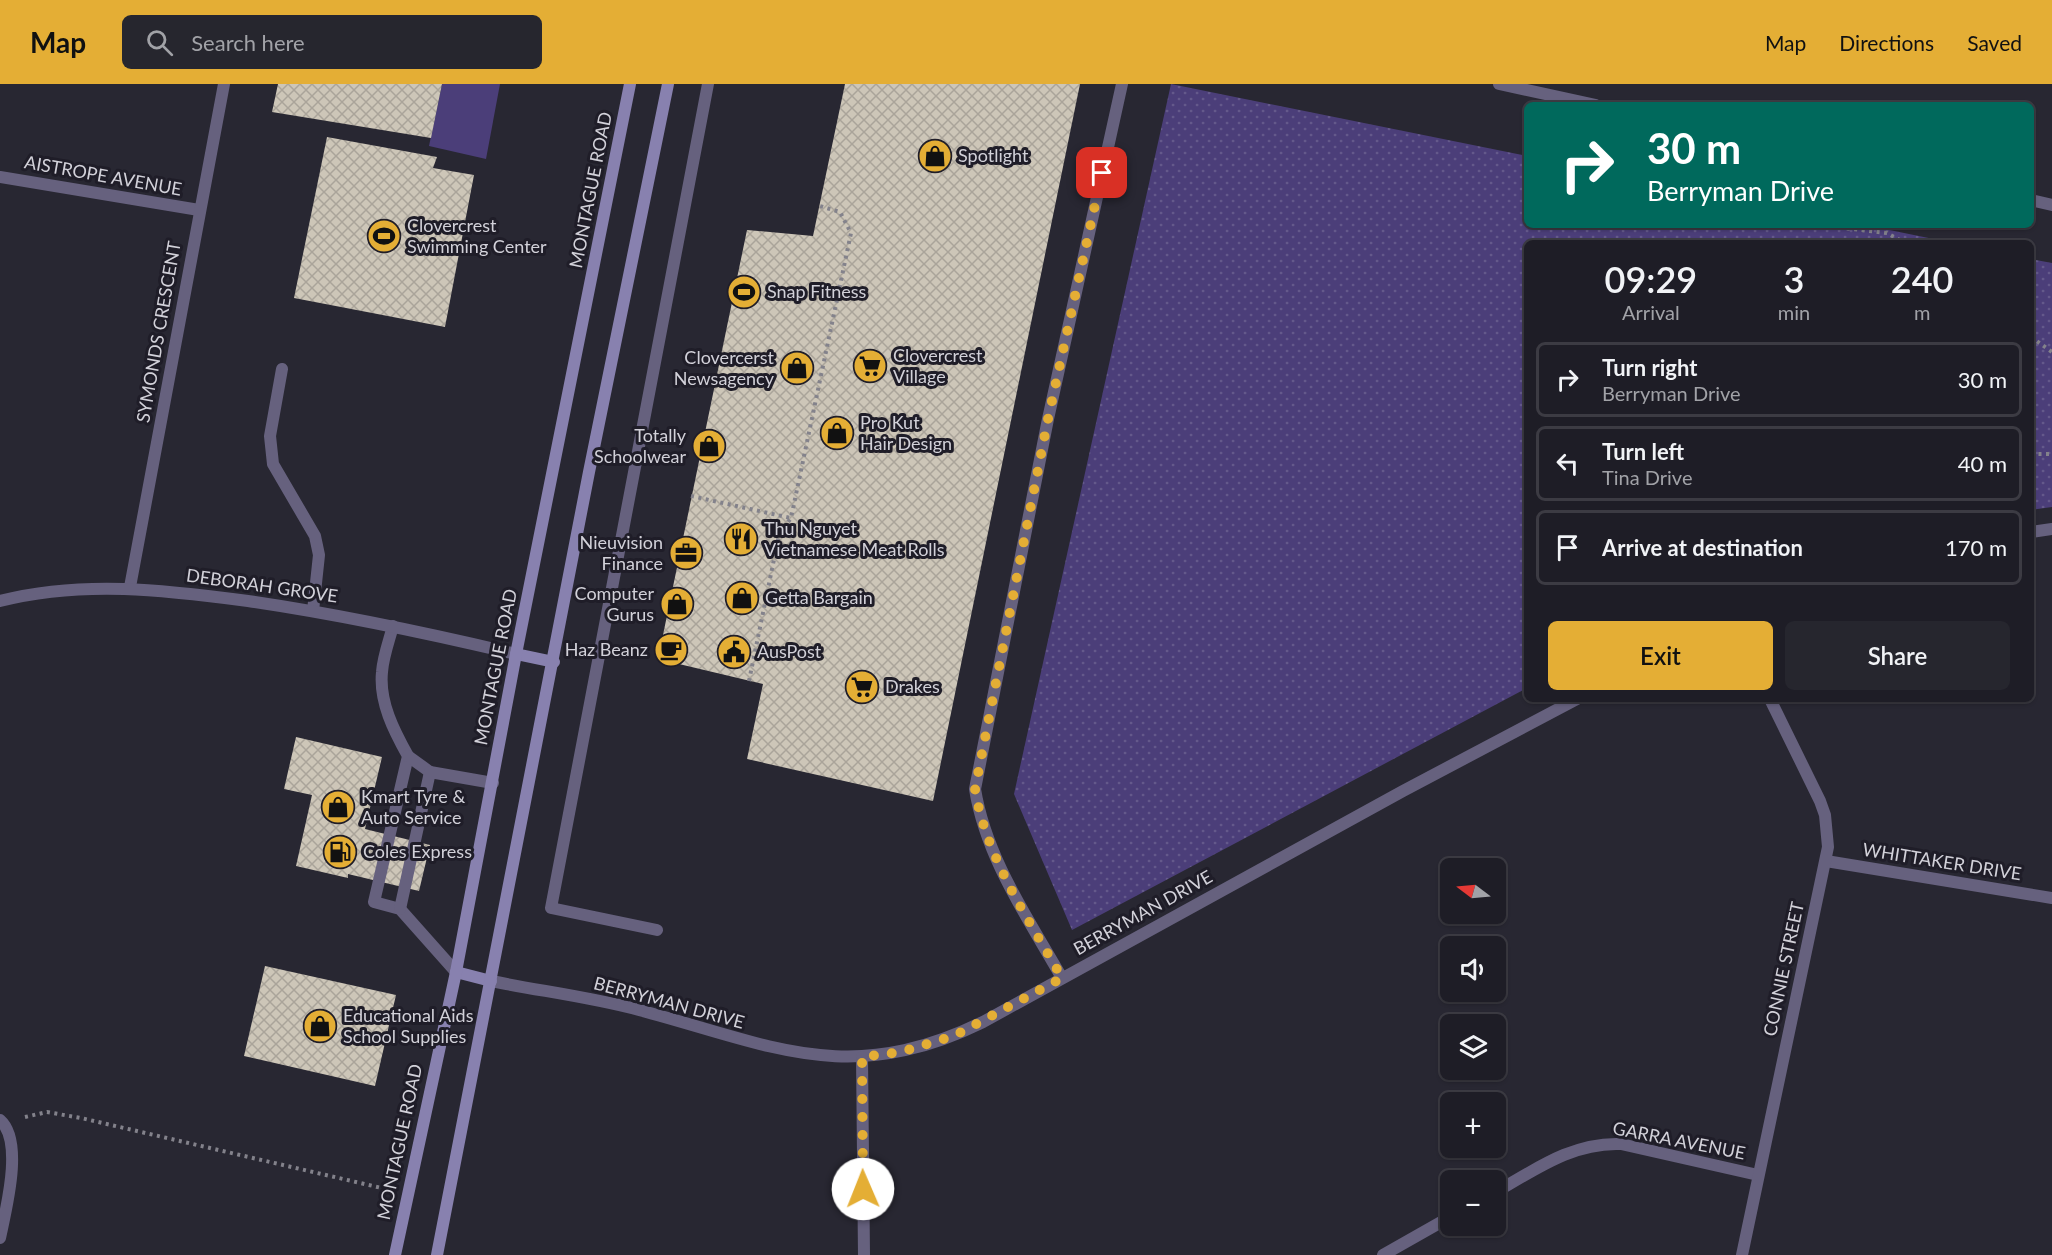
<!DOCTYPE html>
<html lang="en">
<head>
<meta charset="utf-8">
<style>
	body { margin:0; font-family:Lato,sans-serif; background:#26262e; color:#f1f3f6; height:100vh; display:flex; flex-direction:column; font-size:22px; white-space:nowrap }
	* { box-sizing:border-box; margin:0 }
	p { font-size:20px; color:#a1a2a7 }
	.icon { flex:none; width:33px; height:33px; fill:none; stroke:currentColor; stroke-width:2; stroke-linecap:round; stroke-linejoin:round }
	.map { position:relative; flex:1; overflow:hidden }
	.sheet { position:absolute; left:1524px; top:156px; width:510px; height:462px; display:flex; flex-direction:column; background:#1e1d26; border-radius:9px; box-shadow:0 2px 4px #0004,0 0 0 2px #3c3b43 }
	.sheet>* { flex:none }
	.guide { position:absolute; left:1524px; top:18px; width:510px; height:126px; border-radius:9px; box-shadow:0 2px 4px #0004,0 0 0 2px #3c3b43; background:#00695c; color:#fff; overflow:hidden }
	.needle { width:39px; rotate:286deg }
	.tools { position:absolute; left:1440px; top:774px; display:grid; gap:12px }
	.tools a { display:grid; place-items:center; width:66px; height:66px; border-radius:9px; background:#1e1d26; box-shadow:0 2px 4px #0004,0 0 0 2px #3c3b43; font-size:30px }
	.pin { position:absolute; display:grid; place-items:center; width:51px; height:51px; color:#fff; margin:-26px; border-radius:12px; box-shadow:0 3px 9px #0006 }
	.me { position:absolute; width:66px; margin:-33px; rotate:359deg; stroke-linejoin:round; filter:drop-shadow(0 0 4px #0008) }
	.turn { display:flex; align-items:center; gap:21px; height:126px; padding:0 24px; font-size:27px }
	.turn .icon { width:78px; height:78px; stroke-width:2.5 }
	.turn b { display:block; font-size:42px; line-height:51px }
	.eta { display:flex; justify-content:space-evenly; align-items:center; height:102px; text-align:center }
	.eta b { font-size:36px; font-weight:600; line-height:42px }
	.primary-button { display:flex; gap:12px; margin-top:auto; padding:12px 24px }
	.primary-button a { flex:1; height:69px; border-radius:9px; background:#e4ae35; color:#111; font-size:24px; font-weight:600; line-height:69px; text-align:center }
	.primary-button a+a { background:#26262e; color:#f1f3f6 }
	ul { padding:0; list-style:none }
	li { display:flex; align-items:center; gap:18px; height:75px; margin:0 12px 9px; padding:0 12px; border:3px solid #3c3b43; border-radius:9px }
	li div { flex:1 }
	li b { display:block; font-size:22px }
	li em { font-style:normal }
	header { display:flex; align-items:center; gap:36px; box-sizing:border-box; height:84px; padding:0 30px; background:#e4ae35; color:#111 }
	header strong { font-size:28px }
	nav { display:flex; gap:33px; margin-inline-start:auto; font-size:21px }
	.search { width:420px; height:54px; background:#26262e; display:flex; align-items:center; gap:15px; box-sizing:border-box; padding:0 21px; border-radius:9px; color:#a1a2a7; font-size:22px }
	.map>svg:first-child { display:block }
</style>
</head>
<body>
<header>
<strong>Map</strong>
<div class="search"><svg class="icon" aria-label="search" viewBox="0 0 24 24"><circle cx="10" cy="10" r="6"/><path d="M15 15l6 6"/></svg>Search here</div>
<nav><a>Map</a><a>Directions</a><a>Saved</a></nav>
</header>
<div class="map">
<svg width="2052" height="1171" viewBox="0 0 2052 1171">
	<defs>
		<pattern id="park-dots" width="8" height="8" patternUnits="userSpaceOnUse" patternTransform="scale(1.5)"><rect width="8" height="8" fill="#4b3e79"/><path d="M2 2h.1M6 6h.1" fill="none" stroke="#64598b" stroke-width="1.8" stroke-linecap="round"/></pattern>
		<pattern id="building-cross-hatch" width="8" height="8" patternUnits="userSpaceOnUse" patternTransform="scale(1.5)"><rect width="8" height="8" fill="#cdc6b8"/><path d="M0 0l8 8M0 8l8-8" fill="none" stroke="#aaa49a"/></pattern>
	</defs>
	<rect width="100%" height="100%" fill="#282732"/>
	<polygon fill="#4b3e79" points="442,0 500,0 486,75 429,62"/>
	<g fill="url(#park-dots)">
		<polygon points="1171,0 1527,72 1527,141 1865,141 1953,159 1527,159 1527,604 1072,846 1014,710"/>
		<polygon points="2031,175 2052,179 2052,423 2031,426"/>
	</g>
	<g fill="url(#building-cross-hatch)">
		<polygon points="278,0 442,0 431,54 272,28"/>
		<polygon points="845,0 1080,0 933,717 747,675 763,600 658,575 747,146 813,152"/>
		<polygon points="327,53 437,73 433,84 474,91 445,243 294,214"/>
		<polygon points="296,653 382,673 365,745 430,761 419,807 348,790 348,794 296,782 312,711 284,705"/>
		<polygon points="265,882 396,911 375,1002 244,972"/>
	</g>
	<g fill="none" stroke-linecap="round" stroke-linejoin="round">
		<g stroke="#83828b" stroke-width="4" stroke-dasharray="3 4.5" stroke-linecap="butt">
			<polyline points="1817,141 1887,149 1905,159"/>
			<polyline points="2031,253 2052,268"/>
			<polyline points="2031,370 2052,370"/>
			<polyline points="691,412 791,434"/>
			<polyline points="749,597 779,451 791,434 851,149 840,128 820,122"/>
			<polyline points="25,1033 47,1028 81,1034 386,1105"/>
		</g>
		<g stroke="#66617e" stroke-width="12">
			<polyline points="282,285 270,352 273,380 315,452 319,471 313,527"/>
			<path d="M 393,542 C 389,557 383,573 382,588 C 379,618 394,647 408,672 L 374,818 L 400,825 L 456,888"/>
			<polyline points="408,672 430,688"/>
			<polyline points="400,825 430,688 493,699"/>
			<polyline points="657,846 551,824 708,0"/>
		</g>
		<g stroke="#66617e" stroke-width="12">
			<polyline points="1499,0 1596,21"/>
			<polyline points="0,93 199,126"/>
			<polyline points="2031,116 2052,121"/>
			<polyline points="2031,448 2052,445"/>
			<polyline points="130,503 224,0"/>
			<path d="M 0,517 C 83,496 165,506 248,517 C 338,530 427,549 516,570"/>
			<polyline points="1826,777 2052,814"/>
			<path d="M 1062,894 C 1028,834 986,774 975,705 L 1048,335 L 1122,0"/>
			<path d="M 491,897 C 540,907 591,913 639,926 C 771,961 848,1004 983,938 L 1403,707 L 1577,615"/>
			<polyline points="862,973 864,1171"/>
			<path d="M 0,1036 C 24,1057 6,1125 0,1154"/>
			<path d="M 1496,1108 C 1536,1085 1573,1058 1621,1060 L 1758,1091"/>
			<polyline points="1383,1171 1450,1133"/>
			<polyline points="1742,1171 1828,763 1825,731 1820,717 1770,615"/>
		</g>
		<g stroke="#8881af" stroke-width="12">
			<polyline points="516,570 554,578"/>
			<polyline points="456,888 491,897"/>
			<polyline points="395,1171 456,888 516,570 630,0"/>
			<polyline points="437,1171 589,388 668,0"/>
		</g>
	</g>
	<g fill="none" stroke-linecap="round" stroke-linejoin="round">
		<path stroke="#e4ae35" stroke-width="10" stroke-dasharray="0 18" d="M 863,1105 L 862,973 L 901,968 L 954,952 L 1062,894 C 1028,834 986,774 975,705 L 1048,335 L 1102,89"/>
	</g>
	<defs>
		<g id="shop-disc" transform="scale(1.725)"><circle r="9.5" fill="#e4ae35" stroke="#1f1d28"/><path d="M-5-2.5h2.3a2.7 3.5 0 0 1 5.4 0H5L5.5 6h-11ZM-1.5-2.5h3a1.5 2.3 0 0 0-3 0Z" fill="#111"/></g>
		<g id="stadium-disc" transform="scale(1.725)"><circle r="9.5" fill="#e4ae35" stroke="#1f1d28"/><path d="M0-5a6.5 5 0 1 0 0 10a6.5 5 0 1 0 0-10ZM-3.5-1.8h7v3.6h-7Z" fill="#111"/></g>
		<g id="supermarket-disc" transform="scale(1.725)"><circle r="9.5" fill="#e4ae35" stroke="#1f1d28"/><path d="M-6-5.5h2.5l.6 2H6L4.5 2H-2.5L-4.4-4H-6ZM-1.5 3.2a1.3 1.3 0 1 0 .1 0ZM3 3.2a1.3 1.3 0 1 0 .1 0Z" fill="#111"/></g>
		<g id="restaurant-disc" transform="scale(1.725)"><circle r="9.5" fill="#e4ae35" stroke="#1f1d28"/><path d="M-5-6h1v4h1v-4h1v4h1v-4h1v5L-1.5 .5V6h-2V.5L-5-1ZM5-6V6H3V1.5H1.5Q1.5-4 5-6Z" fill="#111"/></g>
		<g id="office-disc" transform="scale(1.725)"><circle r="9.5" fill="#e4ae35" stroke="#1f1d28"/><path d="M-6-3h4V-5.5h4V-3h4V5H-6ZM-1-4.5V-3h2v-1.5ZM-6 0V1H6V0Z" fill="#111"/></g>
		<g id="cafe-disc" transform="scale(1.725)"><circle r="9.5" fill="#e4ae35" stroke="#1f1d28"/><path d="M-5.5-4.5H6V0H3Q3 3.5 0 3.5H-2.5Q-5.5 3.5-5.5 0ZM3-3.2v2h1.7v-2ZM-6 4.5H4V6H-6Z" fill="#111"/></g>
		<g id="civic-disc" transform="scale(1.725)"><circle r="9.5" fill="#e4ae35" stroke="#1f1d28"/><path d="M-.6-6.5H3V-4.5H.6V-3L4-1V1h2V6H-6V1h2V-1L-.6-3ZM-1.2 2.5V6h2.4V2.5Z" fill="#111"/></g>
		<g id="fuel-disc" transform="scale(1.725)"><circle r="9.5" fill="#e4ae35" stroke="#1f1d28"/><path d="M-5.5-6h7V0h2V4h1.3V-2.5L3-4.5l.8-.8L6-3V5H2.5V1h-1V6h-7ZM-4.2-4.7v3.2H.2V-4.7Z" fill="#111"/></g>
	</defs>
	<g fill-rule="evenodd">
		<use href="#shop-disc" x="935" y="72"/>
		<use href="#stadium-disc" x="384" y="152"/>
		<use href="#stadium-disc" x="744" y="208"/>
		<use href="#supermarket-disc" x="870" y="282"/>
		<use href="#shop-disc" x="797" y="284"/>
		<use href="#shop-disc" x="837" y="349"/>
		<use href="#shop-disc" x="709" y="362"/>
		<use href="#restaurant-disc" x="741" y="455"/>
		<use href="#office-disc" x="686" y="469"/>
		<use href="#shop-disc" x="742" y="514"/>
		<use href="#shop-disc" x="677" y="520"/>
		<use href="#cafe-disc" x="671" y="566"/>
		<use href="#civic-disc" x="734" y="568"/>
		<use href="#supermarket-disc" x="862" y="603"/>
		<use href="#shop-disc" x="338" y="723"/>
		<use href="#fuel-disc" x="340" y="768"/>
		<use href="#shop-disc" x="320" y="942"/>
	</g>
	<g text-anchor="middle" stroke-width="6" stroke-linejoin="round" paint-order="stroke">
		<g font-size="18" fill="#d2d1d9" stroke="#1f1d28" text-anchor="start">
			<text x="958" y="78">Spotlight</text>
			<text x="407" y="148">Clovercrest<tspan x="407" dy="21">Swimming Center</tspan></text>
			<text x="767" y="214">Snap Fitness</text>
			<text x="893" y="278">Clovercrest<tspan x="893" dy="21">Village</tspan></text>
			<text x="774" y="280" text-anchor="end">Clovercerst<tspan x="774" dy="21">Newsagency</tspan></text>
			<text x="860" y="345">Pro Kut<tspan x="860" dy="21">Hair Design</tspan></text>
			<text x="686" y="358" text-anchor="end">Totally<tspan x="686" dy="21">Schoolwear</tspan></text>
			<text x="764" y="451">Thu Nguyet<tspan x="764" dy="21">Vietnamese Meat Rolls</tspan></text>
			<text x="663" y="465" text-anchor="end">Nieuvision<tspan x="663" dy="21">Finance</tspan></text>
			<text x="654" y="516" text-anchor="end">Computer<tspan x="654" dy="21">Gurus</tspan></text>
			<text x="765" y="520">Getta Bargain</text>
			<text x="648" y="572" text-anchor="end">Haz Beanz</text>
			<text x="757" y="574">AusPost</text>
			<text x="885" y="609">Drakes</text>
			<text x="361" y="719">Kmart Tyre &amp;<tspan x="361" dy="21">Auto Service</tspan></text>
			<text x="363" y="774">Coles Express</text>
			<text x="343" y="938">Educational Aids<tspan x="343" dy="21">School Supplies</tspan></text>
		</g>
		<g font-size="18" fill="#d2d1d9" stroke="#1f1d28">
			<text transform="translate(103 92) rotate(10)" y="6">AISTROPE AVENUE</text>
			<text transform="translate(591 106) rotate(-79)" y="6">MONTAGUE ROAD</text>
			<text transform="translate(159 248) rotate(-80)" y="6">SYMONDS CRESCENT</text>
			<text transform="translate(262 502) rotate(8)" y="6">DEBORAH GROVE</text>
			<text transform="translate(496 583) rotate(-79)" y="6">MONTAGUE ROAD</text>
			<text transform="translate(1942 778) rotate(9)" y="6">WHITTAKER DRIVE</text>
			<text transform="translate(1143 829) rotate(-29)" y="6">BERRYMAN DRIVE</text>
			<text transform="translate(1784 885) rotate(-78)" y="6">CONNIE STREET</text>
			<text transform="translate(669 919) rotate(15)" y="6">BERRYMAN DRIVE</text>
			<text transform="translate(1679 1057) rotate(11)" y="6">GARRA AVENUE</text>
			<text transform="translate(400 1058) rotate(-78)" y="6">MONTAGUE ROAD</text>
		</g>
	</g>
</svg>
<div class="tools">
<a><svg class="needle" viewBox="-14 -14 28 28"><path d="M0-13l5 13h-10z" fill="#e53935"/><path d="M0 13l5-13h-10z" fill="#a1a2a7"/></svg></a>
<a><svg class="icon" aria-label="sound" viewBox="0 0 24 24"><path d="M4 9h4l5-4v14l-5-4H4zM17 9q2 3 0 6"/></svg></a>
<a><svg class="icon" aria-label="layers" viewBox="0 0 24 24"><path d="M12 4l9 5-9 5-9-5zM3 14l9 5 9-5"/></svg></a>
<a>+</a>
<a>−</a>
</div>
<div class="pin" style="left:1102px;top:89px;background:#d93025"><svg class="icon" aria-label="arrive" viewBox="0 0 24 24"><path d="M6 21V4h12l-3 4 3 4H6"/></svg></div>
<svg class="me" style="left:863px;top:1105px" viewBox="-20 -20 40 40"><circle r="19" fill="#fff"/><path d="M0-13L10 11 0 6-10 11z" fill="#e4ae35"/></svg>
<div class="guide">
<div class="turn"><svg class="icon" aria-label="right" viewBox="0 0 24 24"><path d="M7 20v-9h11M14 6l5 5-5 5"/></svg><div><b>30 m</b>Berryman Drive</div></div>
</div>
<section class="sheet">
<div class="eta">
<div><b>09:29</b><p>Arrival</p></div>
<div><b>3</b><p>min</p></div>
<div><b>240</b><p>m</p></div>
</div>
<ul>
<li><svg class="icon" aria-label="right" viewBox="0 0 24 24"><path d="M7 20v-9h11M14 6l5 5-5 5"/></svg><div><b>Turn right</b><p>Berryman Drive</p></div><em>30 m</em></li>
<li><svg class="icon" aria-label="left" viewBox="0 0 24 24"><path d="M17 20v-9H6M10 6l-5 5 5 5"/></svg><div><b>Turn left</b><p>Tina Drive</p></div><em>40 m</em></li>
<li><svg class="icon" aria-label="arrive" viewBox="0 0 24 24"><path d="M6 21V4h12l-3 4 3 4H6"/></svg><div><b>Arrive at destination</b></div><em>170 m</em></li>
</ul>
<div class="primary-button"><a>Exit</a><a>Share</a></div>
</section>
</div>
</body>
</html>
